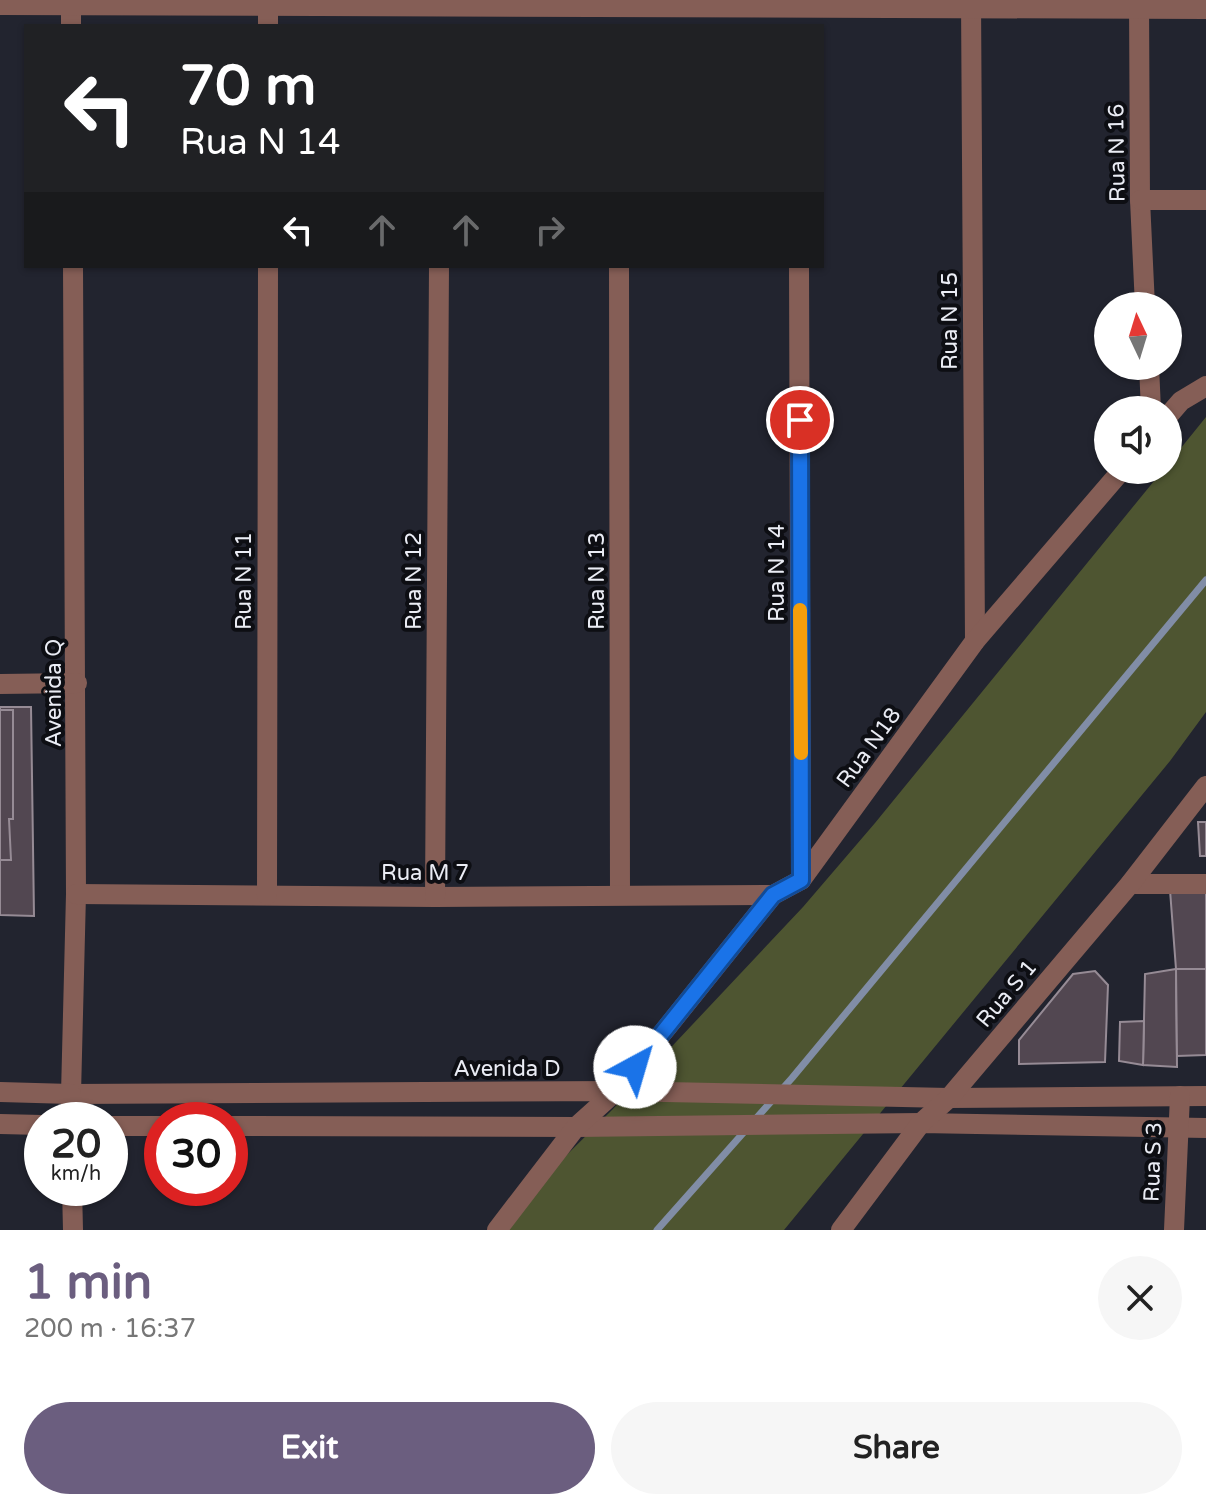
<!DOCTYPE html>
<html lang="en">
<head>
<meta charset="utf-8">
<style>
	body { margin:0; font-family:"Varela Round",sans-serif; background:#f6f6f6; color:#222; height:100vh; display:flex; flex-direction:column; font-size:30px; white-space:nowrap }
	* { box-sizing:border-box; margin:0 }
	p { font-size:26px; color:#767676 }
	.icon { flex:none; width:44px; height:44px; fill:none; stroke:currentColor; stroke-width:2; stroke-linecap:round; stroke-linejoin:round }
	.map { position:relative; height:1230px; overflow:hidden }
	.sheet { display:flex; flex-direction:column; background:#fff; flex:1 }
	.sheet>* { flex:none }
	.guide { position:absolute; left:24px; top:24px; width:800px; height:244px; border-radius:0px; box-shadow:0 2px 6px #0004; background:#202124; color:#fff; overflow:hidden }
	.needle { width:52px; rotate:356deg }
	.controls { position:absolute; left:1094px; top:292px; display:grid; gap:16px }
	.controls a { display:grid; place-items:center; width:88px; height:88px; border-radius:50%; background:#fff; box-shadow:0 2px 6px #0004; font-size:40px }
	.speed { position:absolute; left:24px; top:1102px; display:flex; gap:16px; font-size:40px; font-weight:700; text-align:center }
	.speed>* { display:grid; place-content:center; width:104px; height:104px; border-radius:50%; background:#fff; box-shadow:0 2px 6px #0004; line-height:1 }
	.speed small { font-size:20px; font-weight:400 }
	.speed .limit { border:12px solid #d22; background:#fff; color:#111 }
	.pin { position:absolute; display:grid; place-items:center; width:68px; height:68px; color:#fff; margin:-34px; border:4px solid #fff; border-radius:50%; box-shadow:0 2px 8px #0007 }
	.me { position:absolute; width:88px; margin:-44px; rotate:39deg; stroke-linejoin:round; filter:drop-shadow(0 0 6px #0008) }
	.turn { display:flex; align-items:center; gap:28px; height:168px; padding:0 24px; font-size:36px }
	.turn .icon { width:104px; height:104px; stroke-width:2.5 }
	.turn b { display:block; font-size:56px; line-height:68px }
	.lanes { display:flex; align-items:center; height:76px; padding:0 24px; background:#0003; justify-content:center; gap:40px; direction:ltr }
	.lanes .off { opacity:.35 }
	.round { display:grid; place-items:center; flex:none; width:84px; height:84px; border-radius:42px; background:#f6f6f6 }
	.summary { display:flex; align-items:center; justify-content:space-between; height:136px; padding:0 24px }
	h1 { font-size:48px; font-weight:800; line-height:60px; color:#6b5e7f }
	.primary-button { display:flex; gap:16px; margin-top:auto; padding:16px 24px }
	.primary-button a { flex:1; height:92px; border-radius:48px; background:#6b5e7f; color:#fff; font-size:32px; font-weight:800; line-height:92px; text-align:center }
	.primary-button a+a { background:#f6f6f6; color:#222 }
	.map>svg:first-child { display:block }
</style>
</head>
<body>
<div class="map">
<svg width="1206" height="1230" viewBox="0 0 1206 1230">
	<rect width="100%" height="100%" fill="#22242f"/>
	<polygon fill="#4e5531" points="1206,417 1206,712 1170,761 784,1230 491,1230 613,1109 803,907 875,823 1163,470 1168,470 1168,464"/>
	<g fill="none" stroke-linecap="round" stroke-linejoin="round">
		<polyline stroke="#818da6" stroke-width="7" points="657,1230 792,1078 1206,580"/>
	</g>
	<g fill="#524751" stroke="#968b95" stroke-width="2">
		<polygon points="0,707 31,707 34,916 0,915"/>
		<polygon points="0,710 13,710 13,819 9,819 11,860 0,860"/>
		<polygon points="1198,822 1206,822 1206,856 1200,856"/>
		<polygon points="1206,888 1206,969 1176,969 1170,890"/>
		<polygon points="1176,969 1177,1067 1143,1065 1145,974"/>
		<polygon points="1176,969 1206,969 1206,1055 1177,1056"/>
		<polygon points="1095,971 1108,985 1105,1062 1019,1064 1019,1040 1073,974"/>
		<polygon points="1144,1021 1143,1065 1119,1061 1120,1022"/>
	</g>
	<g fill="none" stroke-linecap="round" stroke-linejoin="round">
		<g stroke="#855e56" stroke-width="20">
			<polyline points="71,0 71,26"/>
			<polyline points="971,0 975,641"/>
			<polyline points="1139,0 1140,200 1145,306"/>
			<polyline points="0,5 1206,9"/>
			<polyline points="268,26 268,0"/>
			<polyline points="1140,200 1206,200"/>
			<polyline points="73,266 76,894 71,1094 616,1091 949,1098 1206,1096"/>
			<polyline points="619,266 620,895"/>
			<polyline points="799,266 801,880"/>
			<polyline points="1149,366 1151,410"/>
			<polyline points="1168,416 1181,401 1206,386"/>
			<polyline points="0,684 77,683"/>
			<polyline points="1130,884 1206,884"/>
			<polyline points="76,894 435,897 773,895"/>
			<polyline points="267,895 268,266"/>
			<polyline points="435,897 439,266"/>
			<polyline points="110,1126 162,1126"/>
			<polyline points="230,1126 576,1127 921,1123 1206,1128"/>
			<polyline points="497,1230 576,1127 616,1091 773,895 801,880 975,641 1122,470"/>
			<polyline points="841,1230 921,1123 949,1098 1130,884 1206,786"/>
			<polyline points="1174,1230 1180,1096"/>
		</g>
		<g stroke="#855e56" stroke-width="20">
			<polyline points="0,1092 71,1094 71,1120"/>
			<polyline points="0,1124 42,1125"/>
			<polyline points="72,1188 73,1230"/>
		</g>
	</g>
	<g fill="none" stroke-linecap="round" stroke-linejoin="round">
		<g stroke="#114b97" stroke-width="20">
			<polyline id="route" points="635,1067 773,895 801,880 800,420"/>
		</g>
		<use href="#route" stroke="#1a73e8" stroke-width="14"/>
		<polyline stroke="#f59e0b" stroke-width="14" points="800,610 801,753"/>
	</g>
	<g text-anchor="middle" stroke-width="8" stroke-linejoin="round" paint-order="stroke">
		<g font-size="22" fill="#eaecf4" stroke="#0d0e13">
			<text transform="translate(1116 153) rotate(-91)" y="8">Rua N 16</text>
			<text transform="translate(949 321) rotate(-90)" y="8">Rua N 15</text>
			<text transform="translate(776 573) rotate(-90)" y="8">Rua N 14</text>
			<text transform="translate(243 581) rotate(-90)" y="8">Rua N 11</text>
			<text transform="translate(413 581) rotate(-90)" y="8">Rua N 12</text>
			<text transform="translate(596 581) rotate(-90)" y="8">Rua N 13</text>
			<text transform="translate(53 693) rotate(-90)" y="8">Avenida Q</text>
			<text transform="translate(868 747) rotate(-54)" y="8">Rua N18</text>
			<text x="425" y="880">Rua M 7</text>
			<text transform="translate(1006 993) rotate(-50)" y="8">Rua S 1</text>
			<text x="507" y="1076">Avenida D</text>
			<text transform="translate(1152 1162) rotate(-88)" y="8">Rua S 3</text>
		</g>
	</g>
</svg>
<div class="controls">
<a><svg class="needle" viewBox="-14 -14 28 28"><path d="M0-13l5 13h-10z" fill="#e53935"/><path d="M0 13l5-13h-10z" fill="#767676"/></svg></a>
<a><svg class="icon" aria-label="sound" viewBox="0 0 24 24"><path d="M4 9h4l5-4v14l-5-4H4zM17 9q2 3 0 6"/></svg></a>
</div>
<div class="speed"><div>20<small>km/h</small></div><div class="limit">30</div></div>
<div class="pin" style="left:800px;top:420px;background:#d93025"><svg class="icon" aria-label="arrive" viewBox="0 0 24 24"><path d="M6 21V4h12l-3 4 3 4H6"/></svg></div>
<svg class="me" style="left:635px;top:1067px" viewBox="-20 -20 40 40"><circle r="19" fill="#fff"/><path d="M0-13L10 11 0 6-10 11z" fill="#1a73e8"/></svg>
<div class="guide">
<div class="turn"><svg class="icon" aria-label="left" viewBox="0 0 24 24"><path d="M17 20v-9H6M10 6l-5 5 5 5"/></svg><div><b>70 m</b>Rua N 14</div></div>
<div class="lanes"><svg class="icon" aria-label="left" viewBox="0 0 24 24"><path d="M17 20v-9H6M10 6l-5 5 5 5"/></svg><svg class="icon off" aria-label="ahead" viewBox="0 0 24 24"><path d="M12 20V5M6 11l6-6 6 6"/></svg><svg class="icon off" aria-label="ahead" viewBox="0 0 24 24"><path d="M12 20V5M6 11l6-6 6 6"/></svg><svg class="icon off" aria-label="right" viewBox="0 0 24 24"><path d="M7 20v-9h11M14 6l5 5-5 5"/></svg></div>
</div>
</div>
<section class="sheet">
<div class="summary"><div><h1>1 min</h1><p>200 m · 16:37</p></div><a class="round"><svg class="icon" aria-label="close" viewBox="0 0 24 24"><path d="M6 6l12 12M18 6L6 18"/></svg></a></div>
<div class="primary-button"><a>Exit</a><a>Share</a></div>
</section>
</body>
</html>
